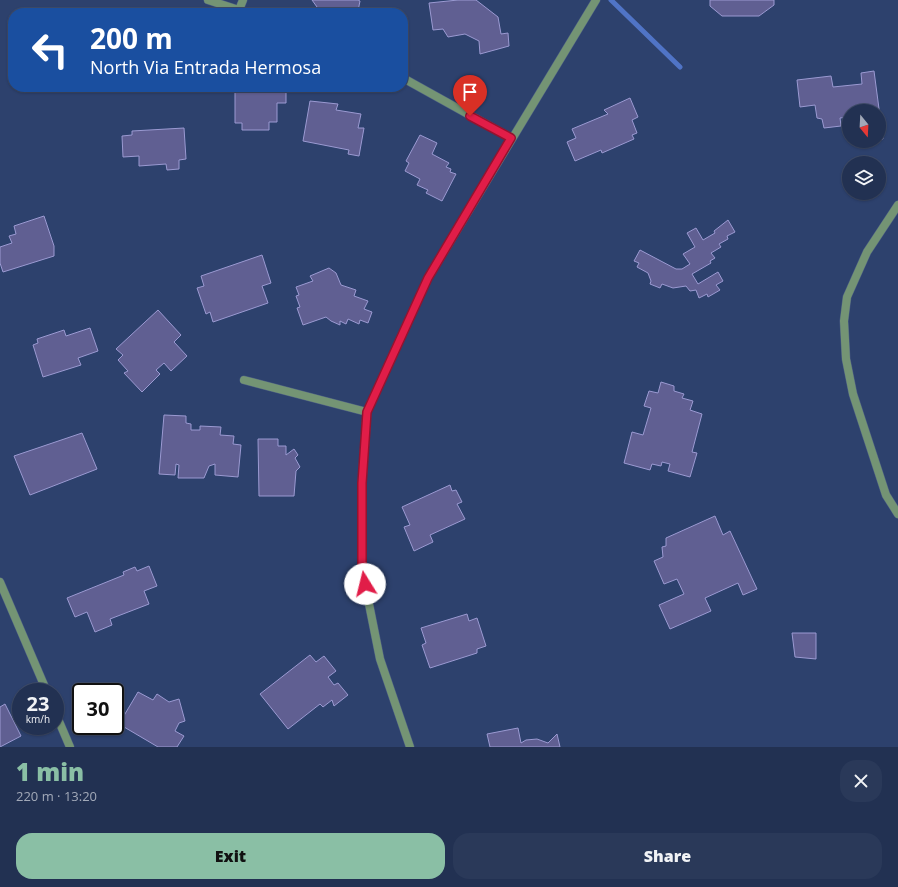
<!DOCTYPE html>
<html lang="en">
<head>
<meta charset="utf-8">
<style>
	body { margin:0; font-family:"Open Sans",sans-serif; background:#2a3959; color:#f1f3f6; height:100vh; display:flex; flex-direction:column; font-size:15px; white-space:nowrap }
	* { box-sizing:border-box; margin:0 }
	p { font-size:13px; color:#a2a9b8 }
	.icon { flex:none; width:22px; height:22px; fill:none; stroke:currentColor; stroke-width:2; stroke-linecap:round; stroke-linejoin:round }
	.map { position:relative; height:747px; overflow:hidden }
	.sheet { display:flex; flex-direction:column; background:#223152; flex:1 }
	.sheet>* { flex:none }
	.hud { position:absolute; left:8px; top:8px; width:400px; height:84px; border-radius:16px; box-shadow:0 1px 3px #0004,0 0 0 1px #3f4c69; background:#1a4fa0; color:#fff; overflow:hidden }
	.needle { width:26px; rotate:162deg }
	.controls { position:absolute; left:842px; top:104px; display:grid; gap:8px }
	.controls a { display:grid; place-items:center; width:44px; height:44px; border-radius:50%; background:#223152; box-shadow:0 1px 3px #0004,0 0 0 1px #3f4c69; font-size:20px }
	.speed { position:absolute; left:12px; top:683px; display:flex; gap:8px; font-size:20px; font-weight:700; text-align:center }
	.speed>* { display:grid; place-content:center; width:52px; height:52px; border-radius:50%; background:#223152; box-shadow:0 1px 3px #0004,0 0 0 1px #3f4c69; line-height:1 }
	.speed small { font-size:10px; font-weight:400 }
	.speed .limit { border:2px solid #111; border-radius:6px; background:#fff; color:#111 }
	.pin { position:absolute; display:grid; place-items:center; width:34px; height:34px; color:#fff; margin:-41px -17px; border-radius:50% 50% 50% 0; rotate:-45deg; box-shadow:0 0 4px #0007 }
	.pin .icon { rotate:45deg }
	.me { position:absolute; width:44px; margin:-22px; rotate:351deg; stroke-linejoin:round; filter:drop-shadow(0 0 3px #0008) }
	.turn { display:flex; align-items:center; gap:14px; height:84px; padding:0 16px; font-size:18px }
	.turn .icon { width:52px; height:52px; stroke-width:2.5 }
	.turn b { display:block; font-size:28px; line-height:34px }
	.round { display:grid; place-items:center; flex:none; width:42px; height:42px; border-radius:16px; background:#2a3959 }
	.headline { display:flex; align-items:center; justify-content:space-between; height:68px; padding:0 16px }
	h1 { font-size:24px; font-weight:800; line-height:30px; color:#8abfa5 }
	.button { display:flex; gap:8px; margin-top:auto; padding:8px 16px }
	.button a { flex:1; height:46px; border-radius:16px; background:#8abfa5; color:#111; font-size:16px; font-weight:800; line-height:46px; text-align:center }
	.button a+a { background:#2a3959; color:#f1f3f6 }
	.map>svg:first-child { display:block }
</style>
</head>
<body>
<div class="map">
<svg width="898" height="747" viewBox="0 0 898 747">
	<rect width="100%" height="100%" fill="#2d416d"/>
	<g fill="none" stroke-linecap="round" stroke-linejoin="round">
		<polyline stroke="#5074c6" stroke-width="5" points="611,0 680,67"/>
	</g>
	<g fill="#605f92" stroke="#9b9ad2">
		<polygon points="312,0 358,0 360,1 358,11 350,13 314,13 317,7"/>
		<polygon points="458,0 476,0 498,17 501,34 508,33 509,46 480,54 479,41 465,34 448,37 443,29 433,30 429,3"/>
		<polygon points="710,0 774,0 774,5 759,16 722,16 710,6"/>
		<polygon points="874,71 883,139 879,140 879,111 849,111 849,117 840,118 841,126 824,128 822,119 817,118 815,105 800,107 797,80 831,76 833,87 862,84 861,73"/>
		<polygon points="263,87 286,87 286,103 277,103 277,122 269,122 269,130 242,130 242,123 235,123 235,90 263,90"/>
		<polygon points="630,98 638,117 632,120 637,133 632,135 634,139 602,153 601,150 575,161 567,142 576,138 572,129 608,114 604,110"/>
		<polygon points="310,101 338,104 336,110 361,114 358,128 364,128 359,156 348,154 349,150 303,141"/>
		<polygon points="184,128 186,159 179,160 179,169 167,170 166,164 139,166 139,156 123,157 122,136 132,135 132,131"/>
		<polygon points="420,135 437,143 432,154 449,163 446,167 451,169 450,172 456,174 442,201 426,193 428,190 417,185 420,179 405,171 409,163 406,161"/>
		<polygon points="44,216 54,246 54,256 3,272 0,263 0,247 12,243 9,236 16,234 14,226"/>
		<polygon points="728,220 735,232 727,236 728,239 719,244 721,247 711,253 715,258 710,261 711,263 692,274 698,284 718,272 723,281 716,285 720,290 708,297 707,294 699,298 696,290 690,291 686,286 673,288 662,284 660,288 650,284 651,281 648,273 637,267 639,263 634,261 640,250 676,269 682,269 690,264 683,254 695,247 687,233 696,228 703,240 715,233 714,231"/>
		<polygon points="262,255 271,283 262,286 268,303 213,322 210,312 206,314 197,288 204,286 201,276"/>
		<polygon points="329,268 336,273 341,285 356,290 354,296 368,301 364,309 372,312 368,323 360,320 359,324 348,319 346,324 340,321 340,325 331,321 326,317 303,325 297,308 300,307 296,296 299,295 296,287 313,281 310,276"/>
		<polygon points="158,310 181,335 174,342 187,356 171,371 164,363 156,370 160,374 142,392 124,373 128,371 118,360 123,355 116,349"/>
		<polygon points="90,328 98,351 78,358 81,365 43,377 33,345 38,343 37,339 64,330 66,336"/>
		<polygon points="661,382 674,386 674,391 684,394 682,398 693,401 690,410 702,414 692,452 697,453 690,477 668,471 670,464 662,462 661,466 652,464 650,470 624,463 632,432 643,435 651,408 644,406 649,391 658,393"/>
		<polygon points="164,415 186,416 186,423 191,424 191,430 200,430 200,426 221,427 220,435 234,436 233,444 241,445 238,477 215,475 215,464 209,466 204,478 178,478 179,465 176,464 175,475 159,474"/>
		<polygon points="82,433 97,469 30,495 14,456"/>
		<polygon points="258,439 278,439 278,446 286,446 286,455 294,449 298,455 295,458 300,467 296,471 294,496 259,496"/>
		<polygon points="450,485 452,491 456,490 462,502 457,504 465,519 430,535 433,542 414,551 404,527 410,525 402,507"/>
		<polygon points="715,516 723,535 730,531 757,589 743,595 738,583 705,598 711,611 670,629 659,605 684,594 677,579 664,584 654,561 663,557 662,547 666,546 666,538"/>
		<polygon points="149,566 157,586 144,591 149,604 110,619 112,625 95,632 87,612 75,617 67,598 124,575 123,572 135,567 137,571"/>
		<polygon points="467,614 469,621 477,618 486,646 477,649 477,653 430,668 422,645 426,643 421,628"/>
		<polygon points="792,633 816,633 816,659 795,657"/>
		<polygon points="310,655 316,662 324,656 336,671 328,677 334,685 338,683 348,695 334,706 332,700 323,707 320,704 288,729 260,694"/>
		<polygon points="138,692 153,700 157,694 169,702 179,699 185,721 179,723 175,731 184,736 177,747 158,747 119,724"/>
		<polygon points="5,704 21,736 0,747 0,707"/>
		<polygon points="518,728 521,743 526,740 537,739 548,743 557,734 560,747 490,747 487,734"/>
	</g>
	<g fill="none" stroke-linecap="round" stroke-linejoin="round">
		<g stroke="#4b5d84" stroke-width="9">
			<g id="street">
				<polyline points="208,0 248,13"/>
				<polyline points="239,10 243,0"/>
				<polyline points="403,78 511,138"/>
				<polyline points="898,205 867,252 847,297 844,321 846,359 853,394 886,495 898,514"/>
				<polyline points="244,380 367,412"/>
				<polyline points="0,582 47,692"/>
				<polyline points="55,712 70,747"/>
				<polyline points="410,747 380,659 362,569 362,483 367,412 428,278 596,0"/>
			</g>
		</g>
		<use href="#street" stroke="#749474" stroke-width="8"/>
	</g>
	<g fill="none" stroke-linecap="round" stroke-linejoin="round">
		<g stroke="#92132f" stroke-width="10">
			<polyline id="route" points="365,584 362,569 362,483 367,412 428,278 511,138 470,116"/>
		</g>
		<use href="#route" stroke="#e11d48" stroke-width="7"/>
	</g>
</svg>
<div class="controls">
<a><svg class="needle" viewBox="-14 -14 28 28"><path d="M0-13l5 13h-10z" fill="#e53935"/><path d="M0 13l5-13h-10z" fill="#a2a9b8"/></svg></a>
<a><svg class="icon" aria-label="layers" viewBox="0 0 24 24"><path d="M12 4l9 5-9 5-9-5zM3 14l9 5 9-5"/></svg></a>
</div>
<div class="speed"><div>23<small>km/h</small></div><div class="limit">30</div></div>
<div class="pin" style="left:470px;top:116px;background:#d93025"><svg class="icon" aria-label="arrive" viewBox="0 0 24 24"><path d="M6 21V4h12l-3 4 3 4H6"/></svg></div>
<svg class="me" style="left:365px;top:584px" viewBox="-20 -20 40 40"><circle r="19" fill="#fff"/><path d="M0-13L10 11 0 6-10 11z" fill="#e11d48"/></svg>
<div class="hud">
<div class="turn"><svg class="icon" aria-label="left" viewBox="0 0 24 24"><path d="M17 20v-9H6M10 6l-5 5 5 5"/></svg><div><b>200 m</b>North Via Entrada Hermosa</div></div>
</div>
</div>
<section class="sheet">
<div class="headline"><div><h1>1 min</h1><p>220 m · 13:20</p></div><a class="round"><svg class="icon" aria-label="close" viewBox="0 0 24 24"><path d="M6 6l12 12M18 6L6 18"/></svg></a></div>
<div class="button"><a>Exit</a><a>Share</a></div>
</section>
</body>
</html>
